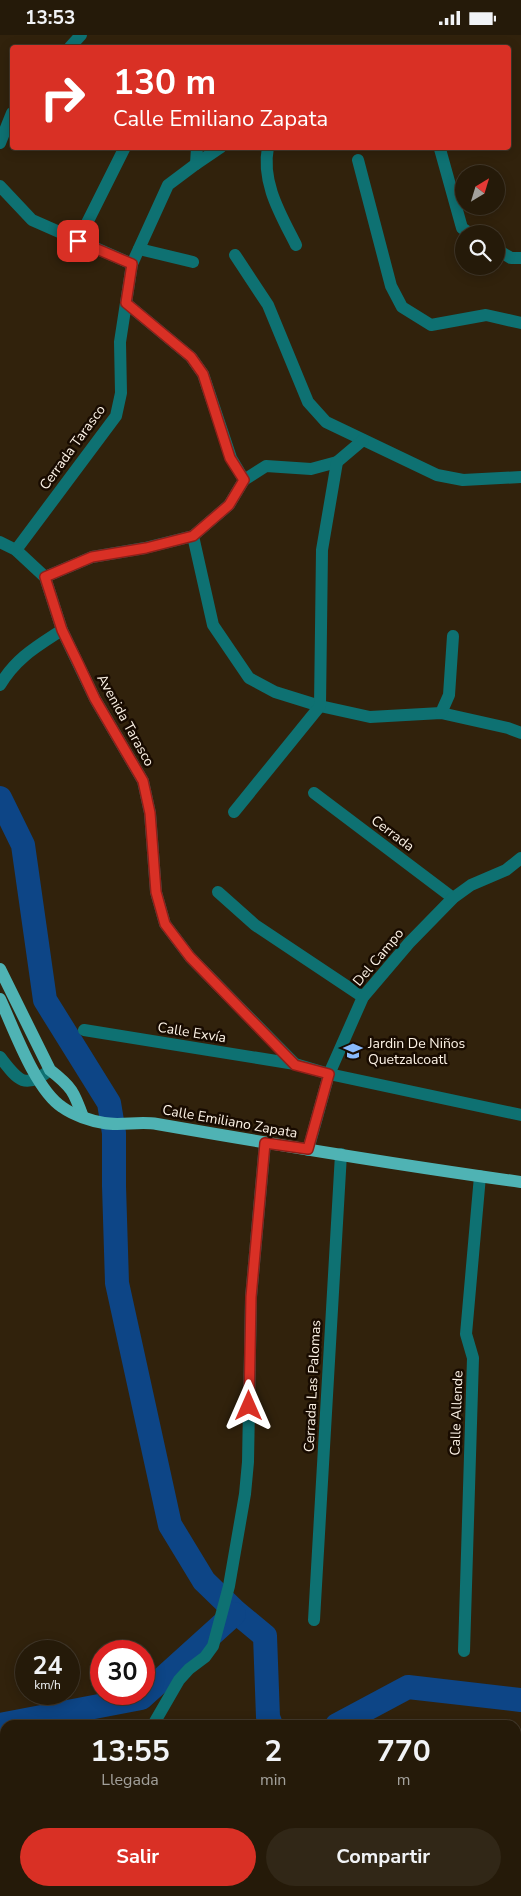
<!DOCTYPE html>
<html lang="es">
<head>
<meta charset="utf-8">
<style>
	body { margin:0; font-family:"Nunito Sans",sans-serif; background:#312717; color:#f1f3f6; height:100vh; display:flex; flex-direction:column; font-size:19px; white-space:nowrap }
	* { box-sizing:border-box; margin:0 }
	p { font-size:16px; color:#a3a19c }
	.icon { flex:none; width:28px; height:28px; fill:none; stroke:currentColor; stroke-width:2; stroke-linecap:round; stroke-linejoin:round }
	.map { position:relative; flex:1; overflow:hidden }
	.drawer { position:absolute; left:0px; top:1685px; width:521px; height:176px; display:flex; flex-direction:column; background:#251a09; border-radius:15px 15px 0 0; box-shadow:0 2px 12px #0003,0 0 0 1px #42382a }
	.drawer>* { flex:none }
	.top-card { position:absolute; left:10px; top:10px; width:501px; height:105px; border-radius:5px; box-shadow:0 2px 12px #0003,0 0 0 1px #42382a; background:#d93025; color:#fff; overflow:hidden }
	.needle { width:32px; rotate:38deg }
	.fabs { position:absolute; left:455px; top:130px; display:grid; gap:10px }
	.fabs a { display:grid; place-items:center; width:50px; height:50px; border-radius:50%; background:#251a09; box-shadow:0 2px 12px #0003,0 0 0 1px #42382a; font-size:25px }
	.speed { position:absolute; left:15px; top:1605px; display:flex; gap:10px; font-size:25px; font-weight:700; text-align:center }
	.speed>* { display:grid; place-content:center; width:65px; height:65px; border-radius:50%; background:#251a09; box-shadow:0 2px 12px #0003,0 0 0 1px #42382a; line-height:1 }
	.speed small { font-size:12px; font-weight:400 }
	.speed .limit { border:8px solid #d22; background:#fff; color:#111 }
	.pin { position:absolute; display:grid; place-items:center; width:42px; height:42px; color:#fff; margin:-21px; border-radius:10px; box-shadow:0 2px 8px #0006 }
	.me { position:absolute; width:55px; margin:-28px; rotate:0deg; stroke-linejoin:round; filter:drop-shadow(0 0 4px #0008) }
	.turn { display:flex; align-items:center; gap:18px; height:105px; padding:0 20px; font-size:22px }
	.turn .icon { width:65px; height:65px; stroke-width:2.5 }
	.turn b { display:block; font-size:35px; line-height:42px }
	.eta { display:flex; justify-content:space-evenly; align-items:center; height:85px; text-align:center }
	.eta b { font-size:30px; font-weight:700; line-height:35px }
	.primary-button { display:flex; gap:10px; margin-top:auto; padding:10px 20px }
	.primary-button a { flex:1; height:58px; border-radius:30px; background:#d93025; color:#fff; font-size:20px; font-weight:700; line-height:58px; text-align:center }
	.primary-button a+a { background:#312717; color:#f1f3f6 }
	.status { display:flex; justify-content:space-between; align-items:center; height:35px; padding:0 25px; background:#251a09; direction:ltr }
	.status svg { height:14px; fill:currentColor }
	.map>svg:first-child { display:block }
</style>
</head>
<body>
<div class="status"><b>13:53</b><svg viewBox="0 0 49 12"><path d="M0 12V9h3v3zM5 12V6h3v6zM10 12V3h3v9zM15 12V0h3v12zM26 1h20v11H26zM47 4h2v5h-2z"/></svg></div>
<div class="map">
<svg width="521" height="1861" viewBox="0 0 521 1861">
	<rect width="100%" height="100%" fill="#31220c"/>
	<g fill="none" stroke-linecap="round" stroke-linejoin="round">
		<g stroke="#0d4586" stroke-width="24">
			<polyline points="0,763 23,810 45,965 109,1068 114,1098 114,1151 117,1248 170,1490 204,1546 236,1577 265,1601 268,1682 271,1690"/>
			<polyline points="0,1690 141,1663 234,1579"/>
			<polyline points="337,1690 408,1652 521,1665"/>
		</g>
		<g stroke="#0e7172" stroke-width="12">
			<polyline points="70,12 81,0"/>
			<polyline points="0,108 12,78"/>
			<path d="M 268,112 C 261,148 281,180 296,210"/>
			<polyline points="440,114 462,193 471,199"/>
			<polyline points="358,125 391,251 402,272 431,290 486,280 521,288"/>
			<polyline points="196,129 197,112"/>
			<polyline points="0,151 32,185 132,229"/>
			<polyline points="78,206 125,112"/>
			<polyline points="139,214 193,227"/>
			<polyline points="496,214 511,223 521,223"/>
			<polyline points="235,220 268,270 308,367 326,387 437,440 463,445 521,442"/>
			<polyline points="126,268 191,322 203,339 231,423 244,445"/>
			<polyline points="193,501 213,590 249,643 275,657 320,671 370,682 441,678 508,693 521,698"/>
			<polyline points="0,507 16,515 45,542 62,595 95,664 143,746 150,778 156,857 165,889 190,922 295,1029 329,1039 521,1080"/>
			<polyline points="16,515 116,381 121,358 120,307 132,229 168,150 196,129 221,112"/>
			<polyline points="45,542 92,522 145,513 193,501 229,470 244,445 266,431 311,434 337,427 363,405"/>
			<path d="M 0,650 C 16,623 36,612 62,595"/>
			<polyline points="441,678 449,660 453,601"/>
			<polyline points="314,758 453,863"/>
			<polyline points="234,777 320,671 322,515 337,427"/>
			<polyline points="218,857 255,890 363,962"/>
			<polyline points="84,995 295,1029"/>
			<path d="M 0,1022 C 17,1044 24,1056 50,1035"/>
			<polyline points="308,1115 329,1039 363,962 409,908 453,863 471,850 506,835 521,823"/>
			<polyline points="314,1585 341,1119"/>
			<polyline points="464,1616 473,1323 466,1299 480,1141"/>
			<polyline points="153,1690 179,1645 189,1634 205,1622 213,1611 229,1551 245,1459 248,1427 251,1262 265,1108"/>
			<polyline points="516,1810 521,1806"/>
			<polyline points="0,1830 5,1827"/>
			<polyline points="340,1856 344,1861"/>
			<polyline points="505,1856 508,1861"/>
			<polyline points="281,1861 286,1856"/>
		</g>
		<g stroke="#4fb3b4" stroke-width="12">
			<path d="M 0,934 L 50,1035 C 72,1052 74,1057 83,1082"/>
			<path d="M 0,964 C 14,994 35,1054 62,1072 C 73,1080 91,1086 104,1088 C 120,1091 140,1086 157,1089 C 278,1110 399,1130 521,1147"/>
		</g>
	</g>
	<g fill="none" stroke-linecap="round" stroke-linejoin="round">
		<g stroke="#8d1f18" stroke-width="12">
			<polyline id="route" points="78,206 132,229 126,268 191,322 203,339 230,423 244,445 229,470 193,501 146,513 92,522 45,542 62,595 79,630 95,664 143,746 150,778 156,857 165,889 190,922 295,1030 329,1039 308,1114 265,1108 251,1262 249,1371"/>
		</g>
		<use href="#route" stroke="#d93025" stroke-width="9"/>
	</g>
	<defs>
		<g id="school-bare" transform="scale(1.5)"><path d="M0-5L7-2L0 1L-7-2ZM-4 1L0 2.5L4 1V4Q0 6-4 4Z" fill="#89bafc" stroke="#180b00" stroke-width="2.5" paint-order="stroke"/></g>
	</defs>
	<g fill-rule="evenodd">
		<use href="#school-bare" x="353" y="1016"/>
	</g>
	<g text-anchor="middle" stroke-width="5" stroke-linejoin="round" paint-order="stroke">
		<g font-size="14" fill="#fdf3e6" stroke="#180b00">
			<text transform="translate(72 412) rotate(-54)" y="5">Cerrada Tarasco</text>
			<text transform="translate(126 685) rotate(61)" y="5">Avenida Tarasco</text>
			<text transform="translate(393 798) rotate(37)" y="5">Cerrada</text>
			<text transform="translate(378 922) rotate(-50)" y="5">Del Campo</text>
			<text transform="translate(192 997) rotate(9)" y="5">Calle Exvía</text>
			<text transform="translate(230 1086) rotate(10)" y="5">Calle Emiliano Zapata</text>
			<text transform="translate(312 1351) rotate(-87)" y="5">Cerrada Las Palomas</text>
			<text transform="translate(456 1378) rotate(-88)" y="5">Calle Allende</text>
		</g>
		<g font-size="14" fill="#fdf3e6" stroke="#180b00" text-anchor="start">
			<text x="368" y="1013">Jardin De Niños<tspan x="368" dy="16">Quetzalcoatl</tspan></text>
		</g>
	</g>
</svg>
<div class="fabs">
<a><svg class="needle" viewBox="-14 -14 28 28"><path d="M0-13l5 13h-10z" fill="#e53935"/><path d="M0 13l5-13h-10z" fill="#a3a19c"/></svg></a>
<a><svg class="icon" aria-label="search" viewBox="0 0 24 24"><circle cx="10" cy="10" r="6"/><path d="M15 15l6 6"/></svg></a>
</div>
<div class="speed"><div>24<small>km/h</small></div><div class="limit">30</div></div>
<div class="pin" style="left:78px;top:206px;background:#d93025"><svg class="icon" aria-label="arrive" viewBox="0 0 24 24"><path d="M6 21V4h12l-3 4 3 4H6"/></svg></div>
<svg class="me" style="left:249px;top:1371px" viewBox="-20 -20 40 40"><path d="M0-17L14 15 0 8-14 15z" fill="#d93025" stroke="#fff" stroke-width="4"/></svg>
<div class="top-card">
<div class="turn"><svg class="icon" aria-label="right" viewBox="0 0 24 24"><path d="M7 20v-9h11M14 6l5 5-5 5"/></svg><div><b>130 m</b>Calle Emiliano Zapata</div></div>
</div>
<section class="drawer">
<div class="eta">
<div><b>13:55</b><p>Llegada</p></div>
<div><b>2</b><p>min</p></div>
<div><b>770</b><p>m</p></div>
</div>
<div class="primary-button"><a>Salir</a><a>Compartir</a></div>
</section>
</div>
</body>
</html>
